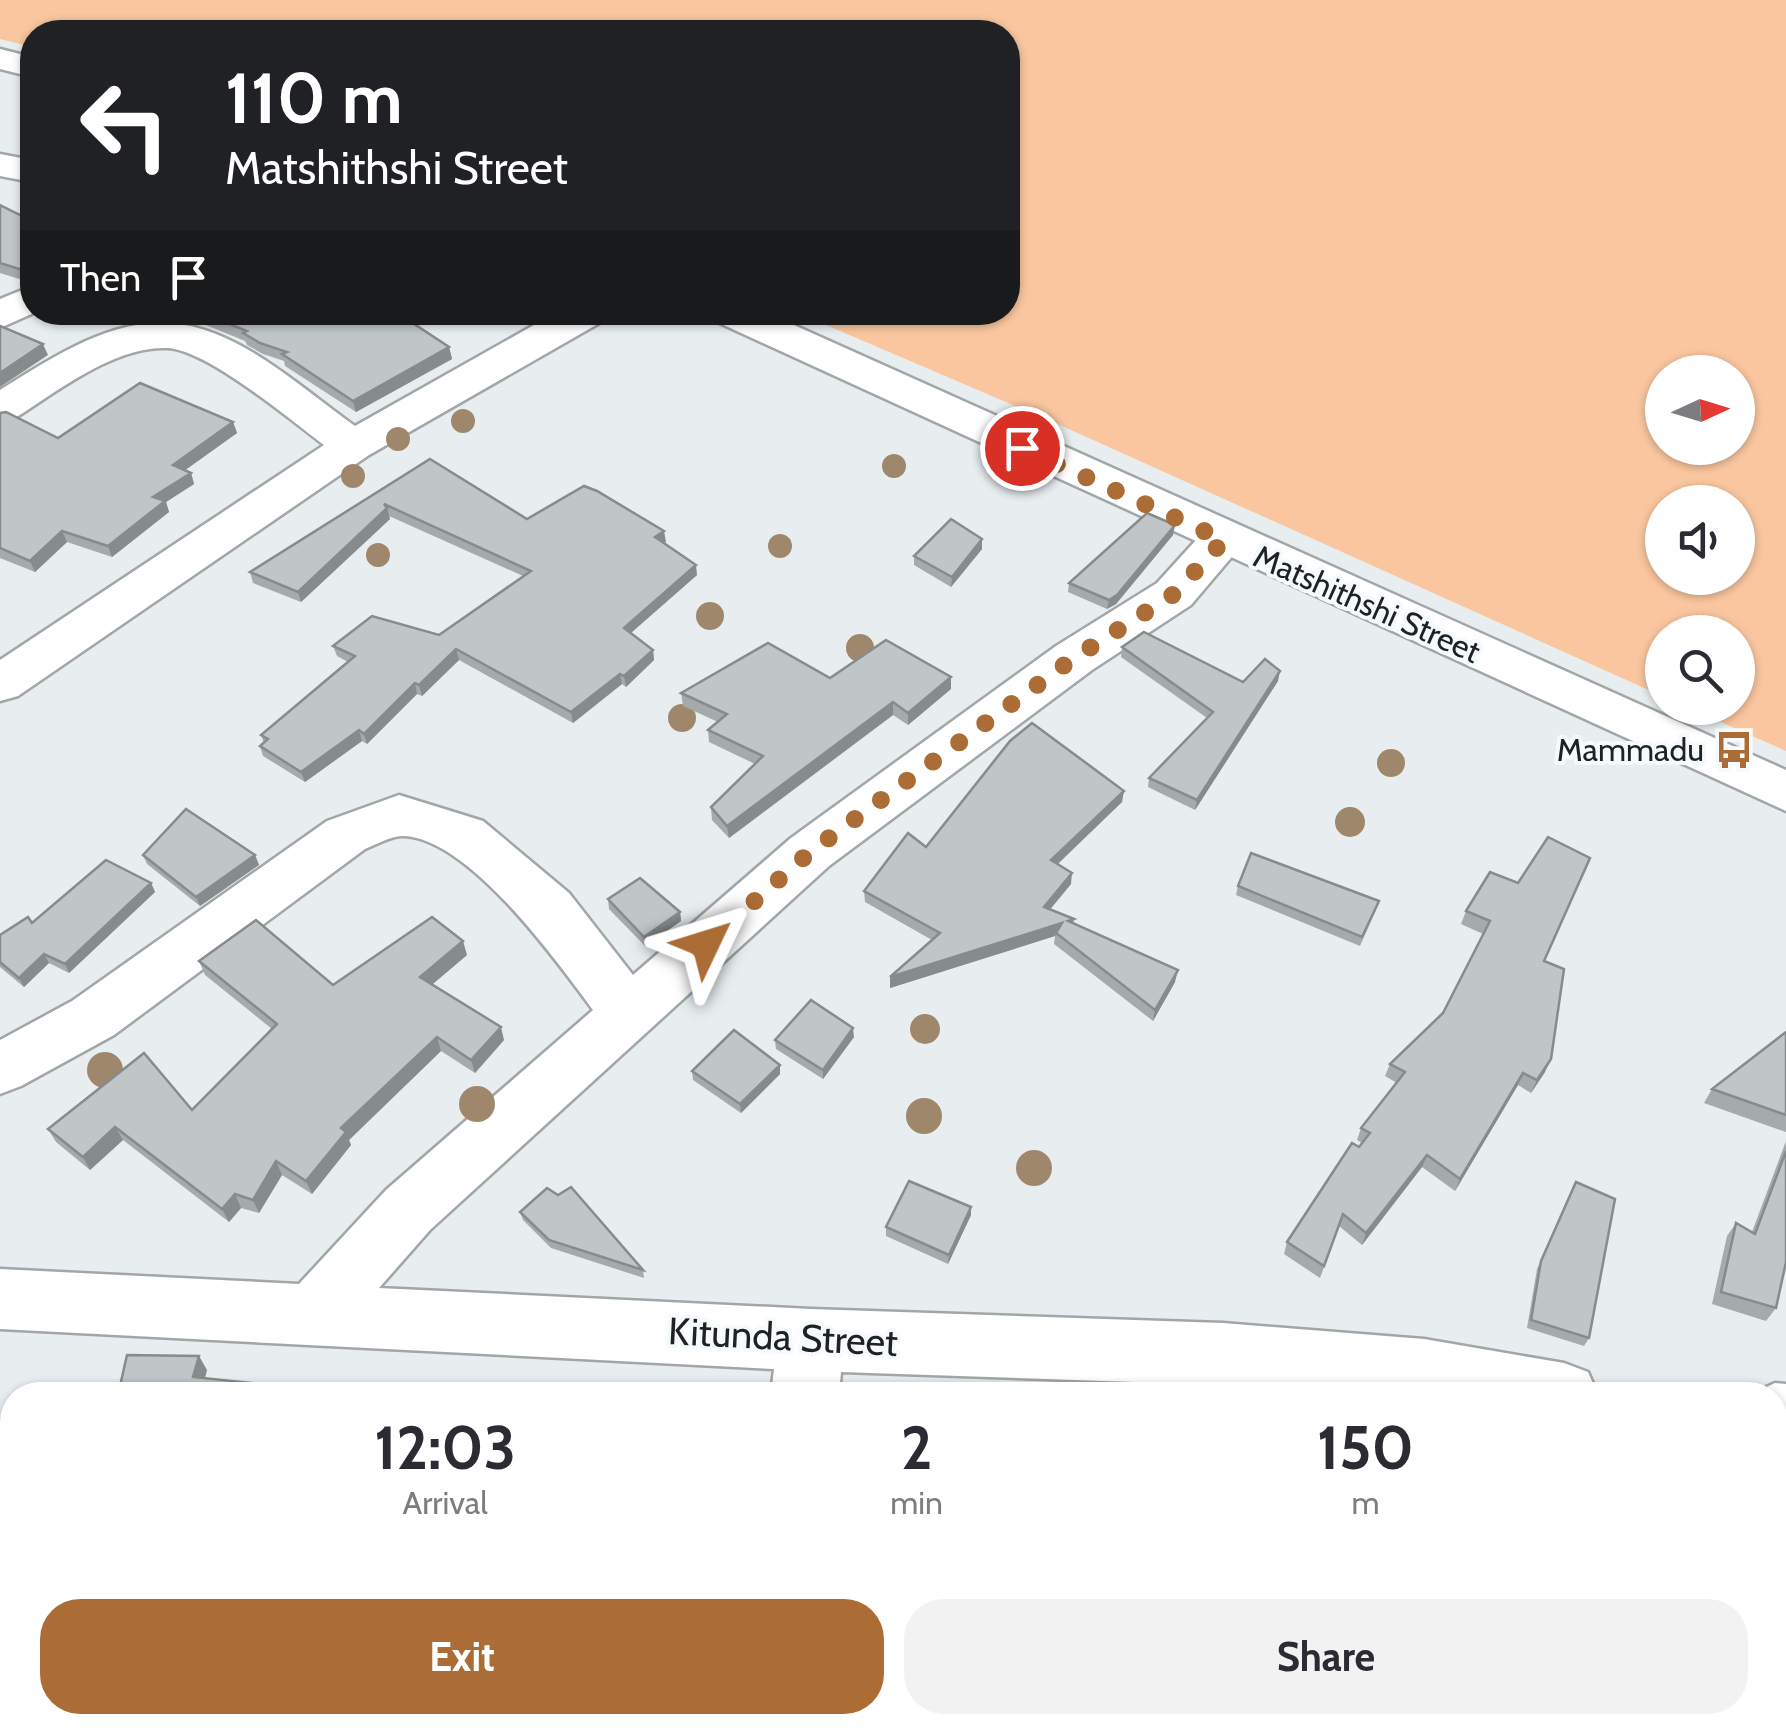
<!DOCTYPE html>
<html lang="en">
<head>
<meta charset="utf-8">
<style>
	body { margin:0; font-family:Cabin,sans-serif; background:#f2f2f3; color:#2b2b33; height:100vh; display:flex; flex-direction:column; font-size:38px; white-space:nowrap }
	* { box-sizing:border-box; margin:0 }
	p { font-size:32px; color:#7c7c81 }
	.icon { flex:none; width:55px; height:55px; fill:none; stroke:currentColor; stroke-width:2; stroke-linecap:round; stroke-linejoin:round }
	.map { position:relative; flex:1; overflow:hidden }
	.panel { position:absolute; left:0px; top:1382px; width:1788px; height:352px; display:flex; flex-direction:column; background:#fff; border-radius:40px 40px 0 0; box-shadow:0 2px 8px #0004 }
	.panel>* { flex:none }
	.guide { position:absolute; left:20px; top:20px; width:1000px; height:305px; border-radius:40px; box-shadow:0 2px 8px #0004; background:#202124; color:#fff; overflow:hidden }
	.needle { width:65px; rotate:86deg }
	.fabs { position:absolute; left:1645px; top:355px; display:grid; gap:20px }
	.fabs a { display:grid; place-items:center; width:110px; height:110px; border-radius:50%; background:#fff; box-shadow:0 2px 8px #0004; font-size:50px }
	.pin { position:absolute; display:grid; place-items:center; width:85px; height:85px; color:#fff; margin:-42px; border:5px solid #fff; border-radius:50%; box-shadow:0 2px 10px #0007 }
	.me { position:absolute; width:110px; margin:-55px; rotate:49deg; stroke-linejoin:round; filter:drop-shadow(0 0 8px #0008) }
	.turn { display:flex; align-items:center; gap:35px; height:210px; padding:0 40px; font-size:45px }
	.turn .icon { width:130px; height:130px; stroke-width:2.5 }
	.turn b { display:block; font-size:70px; line-height:85px }
	.then { display:flex; align-items:center; height:95px; padding:0 40px; background:#0003; gap:20px; font-size:38px }
	.eta { display:flex; justify-content:space-evenly; align-items:center; height:170px; text-align:center }
	.eta b { font-size:60px; font-weight:700; line-height:70px }
	.cta { display:flex; gap:20px; margin-top:auto; padding:20px 40px }
	.cta a { flex:1; height:115px; border-radius:40px; background:#ac6c35; color:#fff; font-size:40px; font-weight:700; line-height:115px; text-align:center }
	.cta a+a { background:#f2f2f3; color:#2b2b33 }
	.map>svg:first-child { display:block }
</style>
</head>
<body>
<div class="map">
<svg width="1786" height="1734" viewBox="0 0 1786 1734">
	<rect width="100%" height="100%" fill="#e8eef0"/>
	<path fill="#f9c69f" fill-rule="evenodd" d="M 0,0 L 1786,0 L 1786,751 L 1689,708 L 1738,708 L 1738,632 L 1662,632 L 1662,696 L 1062,426 L 798,313 L 1008,312 L 1008,32 L 32,32 L 32,47 L 0,39 ZM 1662,372 L 1738,372 L 1738,448 L 1662,448 ZM 1662,502 L 1738,502 L 1738,578 L 1662,578 Z"/>
	<g fill="none" stroke-linecap="round" stroke-linejoin="round">
		<g stroke="#a1a7a8" stroke-width="5">
			<g id="minor">
				<polygon points="0,154 32,160 32,182 0,176"/>
				<polygon points="32,286 32,312 36,312 0,328 0,299"/>
				<path d="M 557,312 L 608,312 L 603,321 L 369,455 L 18,696 L 0,701 L 0,660 L 324,445 C 291,420 206,349 167,348 C 114,346 58,391 15,418 L 0,422 L 0,390 C 48,360 109,319 169,323 C 238,327 301,388 355,426 Z"/>
				<path d="M 1224,524 L 1241,528 L 1247,539 L 1191,605 L 1092,670 L 829,866 L 430,1230 L 379,1288 L 811,1309 L 1223,1323 L 1424,1339 L 1564,1363 L 1588,1372 L 1598,1395 L 1347,1395 L 1223,1385 L 841,1372 L 839,1395 L 771,1395 L 774,1369 L 0,1329 L 0,1269 L 299,1284 L 386,1190 L 593,1010 C 557,961 467,836 402,836 C 391,836 375,845 365,849 L 114,1035 L 21,1086 L 0,1094 L 0,1040 L 72,1001 L 327,821 L 399,795 L 483,821 L 569,893 L 633,975 L 791,838 L 1056,646 L 1157,583 L 1207,528 Z"/>
				<polygon points="1775,1383 1786,1384 1786,1448 1775,1447 1775,1395 1749,1395"/>
				<polygon points="1591,1722 1667,1722 1669,1734 1593,1734"/>
			</g>
		</g>
		<g stroke="#a1a7a8" stroke-width="5">
			<g id="major">
				<polygon points="0,49 32,57 32,77 0,69"/>
				<polygon points="710,312 765,312 1786,770 1786,811 715,321"/>
			</g>
		</g>
		<use href="#minor" fill="#fff" fill-rule="evenodd"/>
		<use href="#major" fill="#fff" fill-rule="evenodd"/>
	</g>
	<g fill="#9f876c">
		<circle cx="463" cy="421" r="12"/>
		<circle cx="398" cy="439" r="12"/>
		<circle cx="894" cy="466" r="12"/>
		<circle cx="353" cy="476" r="12"/>
		<circle cx="780" cy="546" r="12"/>
		<circle cx="378" cy="555" r="12"/>
		<circle cx="710" cy="616" r="14"/>
		<circle cx="860" cy="648" r="14"/>
		<circle cx="682" cy="718" r="14"/>
		<circle cx="1391" cy="763" r="14"/>
		<circle cx="1350" cy="822" r="15"/>
		<circle cx="925" cy="1029" r="15"/>
		<circle cx="105" cy="1070" r="18"/>
		<circle cx="477" cy="1104" r="18"/>
		<circle cx="924" cy="1116" r="18"/>
		<circle cx="1034" cy="1168" r="18"/>
	</g>
	<g fill="#a5aaac">
		<polygon points="0,205 32,221 32,283 0,273"/>
		<polygon points="128,312 396,312 449,347 452,359 356,412 285,366 284,361 263,354 247,345 245,341 196,321 151,320"/>
		<polygon points="0,413 58,438 233,422 237,433 185,470 191,473 194,484 166,502 169,512 112,557 67,542 35,572 0,558"/>
		<polygon points="430,459 527,519 666,542 664,543 697,575 631,633 653,650 654,660 626,687 622,684 573,723 459,660 422,696 417,694 367,744 362,741 305,782 263,756 260,746 264,743 261,735 348,662 337,656 333,646 439,635 523,576 389,516 390,519 301,602 253,583 250,572"/>
		<polygon points="1175,525 1173,535 1116,604 1107,609 1068,592 1069,583"/>
		<polygon points="982,539 982,549 951,587 914,565 914,556"/>
		<polygon points="1122,647 1243,682 1278,681 1195,810 1148,787 1149,778 1207,718 1121,657"/>
		<polygon points="951,677 951,689 908,725 893,715 729,838 712,820 711,807 755,764 709,742 708,730 718,722 683,706 681,693"/>
		<polygon points="1122,802 1058,864 1071,884 1050,909 1074,919 1074,923 1175,982 1153,1021 1054,944 1055,936 890,988 932,940 865,902 864,891 926,847"/>
		<polygon points="143,855 255,855 259,865 200,906 147,864"/>
		<polygon points="1490,872 1544,961 1545,1072 1531,1093 1518,1085 1455,1191 1422,1167 1362,1245 1339,1226 1320,1278 1284,1254 1287,1242 1362,1143 1357,1140 1361,1128 1397,1083 1385,1076 1390,1064 1443,1013 1483,934 1461,924 1466,911"/>
		<polygon points="151,883 155,892 69,973 49,963 24,987 0,967 0,935"/>
		<polygon points="1238,886 1376,910 1360,946 1236,895"/>
		<polygon points="608,899 680,912 681,921 645,946 609,909"/>
		<polygon points="467,955 432,985 504,1040 475,1073 441,1051 349,1140 351,1145 312,1194 282,1175 259,1213 241,1208 229,1222 123,1140 90,1170 56,1142 48,1129 192,1110 272,1029 205,975 199,961 333,985"/>
		<polygon points="1786,1032 1786,1132 1704,1103 1712,1089"/>
		<polygon points="854,1037 823,1079 776,1049 775,1040"/>
		<polygon points="780,1065 780,1074 741,1113 693,1080 692,1071"/>
		<polygon points="1786,1141 1786,1262 1776,1308 1766,1321 1712,1304 1727,1236 1736,1223 1752,1232"/>
		<polygon points="1576,1182 1589,1338 1584,1346 1527,1328 1537,1269"/>
		<polygon points="520,1212 643,1270 644,1278 551,1248 523,1220"/>
		<polygon points="971,1215 948,1264 886,1236 886,1227"/>
		<polygon points="12,1557 12,1619 1,1620 0,1566"/>
		<polygon points="1720,1722 1775,1722 1786,1734 1723,1734"/>
	</g>
	<g fill="#868b8c">
		<polygon points="43,344 48,355 0,387 0,373"/>
		<polygon points="449,347 452,359 356,412 353,401"/>
		<polygon points="233,422 237,433 177,476 173,465"/>
		<polygon points="191,473 194,484 166,502 169,512 112,557 108,546 153,497"/>
		<polygon points="387,508 390,519 301,602 298,592"/>
		<polygon points="1175,525 1173,535 1116,604 1107,609 1109,600"/>
		<polygon points="62,531 67,542 35,572 30,561"/>
		<polygon points="664,531 666,542 656,547 655,537"/>
		<polygon points="982,539 982,549 951,587 952,577"/>
		<polygon points="696,565 697,575 625,638 624,628"/>
		<polygon points="456,649 459,660 422,696 419,685"/>
		<polygon points="653,650 654,660 626,687 624,676"/>
		<polygon points="1280,671 1278,681 1195,810 1197,800"/>
		<polygon points="620,674 622,684 573,723 571,712"/>
		<polygon points="951,677 951,689 908,725 908,713"/>
		<polygon points="415,683 417,694 367,744 364,734"/>
		<polygon points="893,702 893,715 729,838 727,826"/>
		<polygon points="359,730 362,741 305,782 301,772"/>
		<polygon points="1124,791 1122,802 1050,871 1051,860"/>
		<polygon points="255,855 259,865 200,906 196,897"/>
		<polygon points="1072,873 1071,884 1043,918 1044,907"/>
		<polygon points="151,883 155,892 69,973 65,964"/>
		<polygon points="680,912 681,921 645,946 644,937"/>
		<polygon points="1062,923 1055,936 890,988 890,977"/>
		<polygon points="463,941 467,955 424,991 420,977"/>
		<polygon points="44,954 49,963 24,987 19,978"/>
		<polygon points="1178,970 1175,982 1153,1021 1155,1010"/>
		<polygon points="501,1027 504,1040 475,1073 471,1060"/>
		<polygon points="853,1028 854,1037 823,1079 823,1070"/>
		<polygon points="437,1037 441,1051 349,1140 351,1145 312,1194 306,1181 341,1128"/>
		<polygon points="1551,1059 1545,1072 1531,1093 1537,1080"/>
		<polygon points="780,1065 780,1074 741,1113 740,1104"/>
		<polygon points="1523,1073 1518,1085 1455,1191 1460,1179"/>
		<polygon points="115,1127 123,1140 90,1170 83,1157"/>
		<polygon points="1427,1155 1422,1167 1362,1245 1366,1233"/>
		<polygon points="276,1161 282,1175 259,1213 253,1200"/>
		<polygon points="235,1194 241,1208 229,1222 222,1209"/>
		<polygon points="971,1207 971,1215 948,1264 949,1255"/>
		<polygon points="199,1356 207,1370 202,1391 193,1377"/>
	</g>
	<g fill="#c0c6c8" stroke="#868b8c" stroke-width="2.5">
		<polygon points="0,205 32,221 32,273 0,263"/>
		<polygon points="200,312 396,312 449,347 353,401 282,354 287,352 260,343 243,333 247,331"/>
		<polygon points="0,326 43,344 0,373"/>
		<polygon points="140,383 233,422 173,465 191,473 153,497 165,501 108,546 62,531 30,561 0,548 0,413 6,412 58,438"/>
		<polygon points="430,459 527,519 584,486 597,491 664,531 655,537 696,565 624,628 653,650 624,676 620,674 571,712 456,649 419,685 415,683 364,734 359,730 301,772 260,746 268,739 261,735 355,656 333,646 372,616 439,635 531,571 384,504 387,508 298,592 250,572"/>
		<polygon points="1147,513 1175,525 1117,595 1109,600 1069,583"/>
		<polygon points="951,519 982,539 952,577 914,556"/>
		<polygon points="1144,632 1243,682 1265,659 1280,671 1197,800 1149,778 1213,712 1122,647"/>
		<polygon points="886,640 951,677 908,713 893,702 727,826 711,807 763,756 708,730 727,714 681,693 768,643 830,678"/>
		<polygon points="1032,723 1124,791 1051,860 1072,873 1044,907 1074,919 1068,921 1178,970 1155,1010 1056,933 1062,923 890,977 940,933 864,891 908,833 926,847 1010,741"/>
		<polygon points="186,809 255,855 196,897 143,855"/>
		<polygon points="1548,837 1590,858 1544,961 1564,969 1551,1059 1537,1080 1523,1073 1460,1179 1427,1155 1366,1233 1343,1214 1324,1266 1287,1242 1352,1143 1359,1147 1370,1133 1361,1128 1405,1072 1390,1064 1443,1013 1490,921 1466,911 1490,872 1518,883"/>
		<polygon points="1251,853 1379,901 1362,937 1238,886"/>
		<polygon points="106,860 151,883 65,964 44,954 19,978 0,962 0,935 28,917 32,923"/>
		<polygon points="640,878 680,912 644,937 608,899"/>
		<polygon points="432,917 463,941 420,977 501,1027 471,1060 437,1037 341,1128 346,1132 306,1181 276,1161 253,1200 235,1194 222,1209 115,1127 83,1157 48,1129 144,1053 192,1110 277,1024 199,961 256,920 333,985"/>
		<polygon points="811,1000 853,1028 823,1070 775,1040"/>
		<polygon points="734,1030 780,1065 740,1104 692,1071"/>
		<polygon points="1786,1032 1786,1115 1712,1089"/>
		<polygon points="1786,1151 1786,1262 1776,1308 1721,1292 1736,1223 1755,1234"/>
		<polygon points="909,1181 971,1207 949,1255 886,1227"/>
		<polygon points="1576,1182 1615,1199 1589,1338 1531,1320 1541,1261"/>
		<polygon points="571,1187 643,1270 549,1240 520,1212 547,1188 558,1195"/>
		<polygon points="127,1355 199,1356 193,1377 298,1388 297,1395 118,1395"/>
		<polygon points="12,1557 12,1605 0,1606 0,1566 2,1558"/>
		<polygon points="1775,1661 1786,1663 1786,1734 1773,1733 1737,1725 1736,1722 1775,1722"/>
		<polygon points="1021,1729 1063,1729 1063,1734 1022,1734"/>
	</g>
	<g fill="none" stroke-linecap="round" stroke-linejoin="round">
		<polyline stroke="#ac6c35" stroke-width="18" stroke-dasharray="0 32.4" points="706,944 810,852 1074,658 1174,594 1224,540 1022,448"/>
	</g>
	<defs>
		<g id="bus-bare" transform="scale(3)"><path d="M-5-6H5V4H4V6H2V4H-2V6H-4V4H-5ZM-3.5-4V0h7V-4ZM-3.5 1.2v1.5H-2V1.2ZM2 1.2v1.5H3.5V1.2Z" fill="#ac6c35" stroke="#f5fbfd" stroke-width="2.5" paint-order="stroke"/></g>
	</defs>
	<g fill-rule="evenodd">
		<use href="#bus-bare" x="1734" y="750"/>
	</g>
	<g text-anchor="middle" stroke-width="8" stroke-linejoin="round" paint-order="stroke">
		<g font-size="32" fill="#1f2122" stroke="#f5fbfd">
			<text transform="translate(1367 604) rotate(24)" y="11">Matshithshi Street</text>
		</g>
		<g font-size="32" fill="#1f2122" stroke="#f5fbfd" text-anchor="end">
			<text x="1704" y="761">Mammadu</text>
		</g>
		<g font-size="38" fill="#1f2122" stroke="#f5fbfd">
			<text transform="translate(783 1337) rotate(3)" y="13">Kitunda Street</text>
		</g>
	</g>
</svg>
<div class="fabs">
<a><svg class="needle" viewBox="-14 -14 28 28"><path d="M0-13l5 13h-10z" fill="#e53935"/><path d="M0 13l5-13h-10z" fill="#7c7c81"/></svg></a>
<a><svg class="icon" aria-label="sound" viewBox="0 0 24 24"><path d="M4 9h4l5-4v14l-5-4H4zM17 9q2 3 0 6"/></svg></a>
<a><svg class="icon" aria-label="search" viewBox="0 0 24 24"><circle cx="10" cy="10" r="6"/><path d="M15 15l6 6"/></svg></a>
</div>
<div class="pin" style="left:1022px;top:448px;background:#d93025"><svg class="icon" aria-label="arrive" viewBox="0 0 24 24"><path d="M6 21V4h12l-3 4 3 4H6"/></svg></div>
<svg class="me" style="left:706px;top:944px" viewBox="-20 -20 40 40"><path d="M0-17L14 15 0 8-14 15z" fill="#ac6c35" stroke="#fff" stroke-width="4"/></svg>
<div class="guide">
<div class="turn"><svg class="icon" aria-label="left" viewBox="0 0 24 24"><path d="M17 20v-9H6M10 6l-5 5 5 5"/></svg><div><b>110 m</b>Matshithshi Street</div></div>
<div class="then">Then<svg class="icon" aria-label="arrive" viewBox="0 0 24 24"><path d="M6 21V4h12l-3 4 3 4H6"/></svg></div>
</div>
<section class="panel">
<div class="eta">
<div><b>12:03</b><p>Arrival</p></div>
<div><b>2</b><p>min</p></div>
<div><b>150</b><p>m</p></div>
</div>
<div class="cta"><a>Exit</a><a>Share</a></div>
</section>
</div>
</body>
</html>
